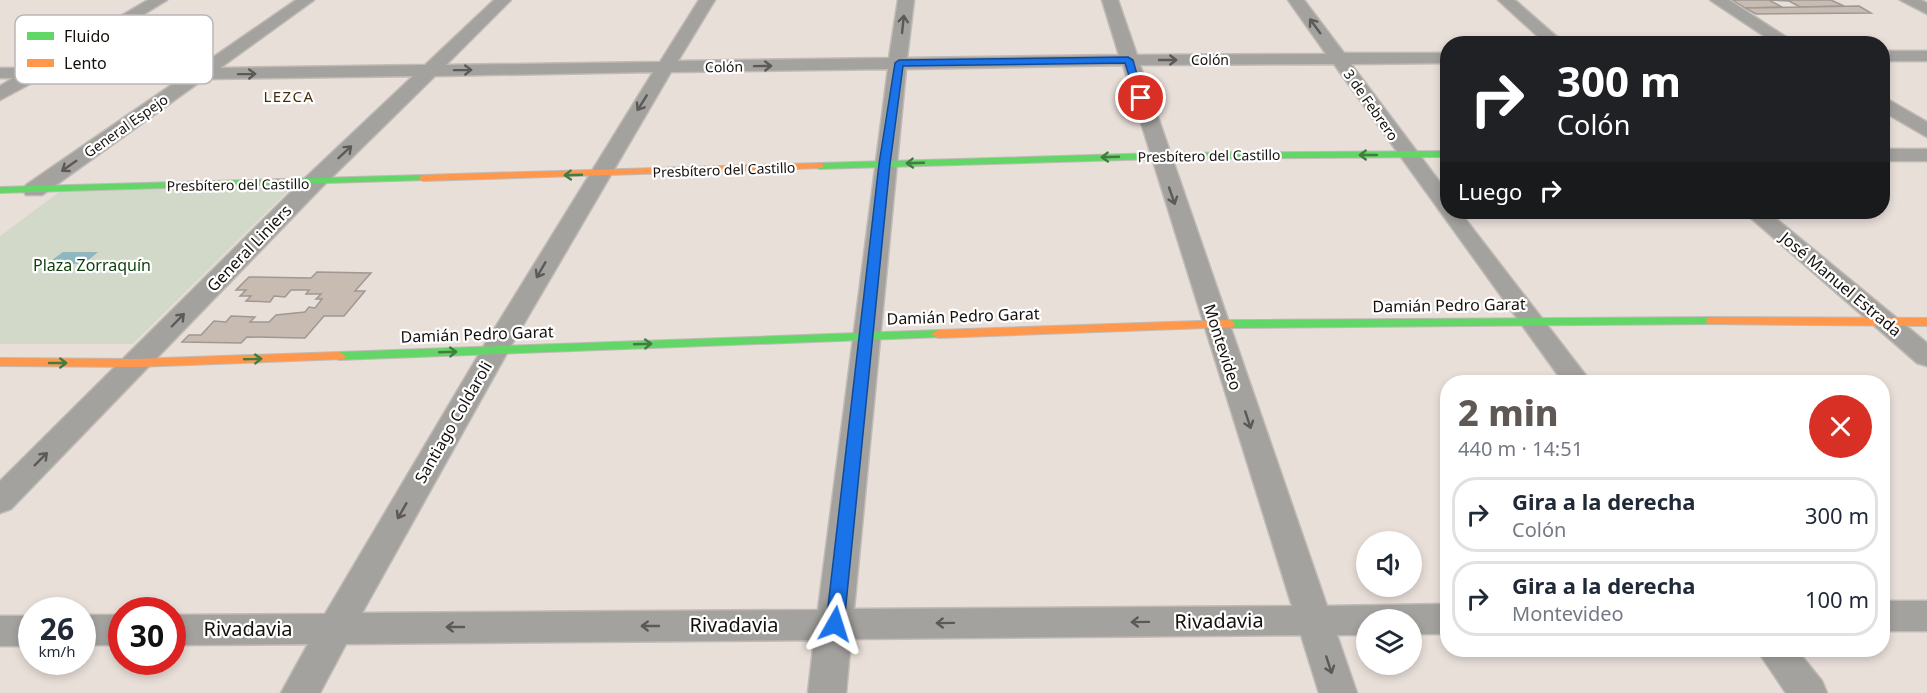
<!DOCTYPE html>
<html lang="es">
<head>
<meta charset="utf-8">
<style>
	body { margin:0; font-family:"Noto Sans",sans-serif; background:#f6f6f7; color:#1f2937; height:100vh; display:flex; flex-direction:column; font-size:22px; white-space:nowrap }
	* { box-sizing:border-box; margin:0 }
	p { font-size:20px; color:#747a83 }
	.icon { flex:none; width:33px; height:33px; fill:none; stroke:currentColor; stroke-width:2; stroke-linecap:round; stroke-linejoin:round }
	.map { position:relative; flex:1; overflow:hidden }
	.details { position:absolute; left:1440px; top:375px; width:450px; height:282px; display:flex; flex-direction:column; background:#fff; border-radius:24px; box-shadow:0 3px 9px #0003 }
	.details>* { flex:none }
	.hud { position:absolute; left:1440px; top:36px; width:450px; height:183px; border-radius:24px; box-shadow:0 3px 9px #0003; background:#202124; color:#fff; overflow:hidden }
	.fabs { position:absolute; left:1356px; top:531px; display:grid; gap:12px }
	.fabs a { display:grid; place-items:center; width:66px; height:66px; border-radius:50%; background:#fff; box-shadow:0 3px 9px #0003; font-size:30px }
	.speed { position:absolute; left:18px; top:597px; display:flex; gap:12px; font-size:30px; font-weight:700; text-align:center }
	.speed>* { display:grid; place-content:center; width:78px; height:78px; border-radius:50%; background:#fff; box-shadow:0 3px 9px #0003; line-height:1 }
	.speed small { font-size:15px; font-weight:400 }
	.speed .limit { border:9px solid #d22; background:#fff; color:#111 }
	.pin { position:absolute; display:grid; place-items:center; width:51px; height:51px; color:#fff; margin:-26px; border:3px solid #fff; border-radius:50%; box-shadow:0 2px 6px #0007 }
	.me { position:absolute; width:66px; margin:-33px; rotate:6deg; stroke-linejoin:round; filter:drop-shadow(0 0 4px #0008) }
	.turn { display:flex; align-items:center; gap:21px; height:126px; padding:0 18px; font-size:27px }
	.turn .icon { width:78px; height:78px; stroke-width:2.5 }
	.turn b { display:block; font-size:42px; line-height:51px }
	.then { display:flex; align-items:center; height:57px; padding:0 18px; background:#0003; gap:12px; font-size:22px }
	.round { display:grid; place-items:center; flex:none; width:63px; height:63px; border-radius:32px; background:#f6f6f7 }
	.headline { display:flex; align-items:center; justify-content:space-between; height:102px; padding:0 18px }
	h1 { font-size:36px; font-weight:800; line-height:45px; color:#5f5854 }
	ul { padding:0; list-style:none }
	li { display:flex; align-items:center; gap:18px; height:75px; margin:0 12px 9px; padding:0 6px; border:3px solid #e0e1e3; border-radius:24px }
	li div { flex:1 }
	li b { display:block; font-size:22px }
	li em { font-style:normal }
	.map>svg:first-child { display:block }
</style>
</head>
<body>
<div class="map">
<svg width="1927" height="693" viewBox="0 0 1927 693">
	<rect width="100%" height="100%" fill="#e9dfd9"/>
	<polygon fill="#d2d9c9" points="66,187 292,187 133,344 0,344 0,236"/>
	<polygon fill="#90b6be" points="63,252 98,252 84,264 48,263"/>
	<g fill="#c7bbb2" stroke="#9f9894" stroke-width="1.5">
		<polygon points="1732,0 1769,0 1782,7 1745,8"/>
		<polygon points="1769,0 1831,0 1844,6 1800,7 1789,1"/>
		<polygon points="1859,6 1871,13 1756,14 1745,8"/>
		<polygon points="317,272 371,273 355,291 365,291 344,316 324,316 305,338 247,337 241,343 182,342 189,335 201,335 214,321 226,322 231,316 255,317 250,322 269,322 276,315 305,312 309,307 315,308 322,299 316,299 321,294 306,294 309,290 291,290 285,297 274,296 270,302 246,301 251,296 240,296 246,290 236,290 249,277 311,278"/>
	</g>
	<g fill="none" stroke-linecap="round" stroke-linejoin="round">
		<g stroke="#c1bbb6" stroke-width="3">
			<g id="street">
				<path d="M 148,0 L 167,0 L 57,68 L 196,69 L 296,0 L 314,0 L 220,68 L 425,65 L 494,0 L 511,0 L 446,65 L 660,62 L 699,0 L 715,0 L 678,61 L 889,58 L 898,0 L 914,0 L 907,58 L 1119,55 L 1102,0 L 1118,0 L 1137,55 L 1326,54 L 1288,0 L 1304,0 L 1344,53 L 1448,53 L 1448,63 L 1351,64 L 1448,193 L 1448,212 L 1460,212 L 1591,382 L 1563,382 L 1334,64 L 1140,65 L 1327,606 L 1448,604 L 1448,634 L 1412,634 L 1412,620 L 1366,620 L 1366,635 L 1337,635 L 1357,693 L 1319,693 L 1301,635 L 851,639 L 846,693 L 808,693 L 814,640 L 346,644 L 320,693 L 281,693 L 308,644 L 172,645 L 172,615 L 325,614 L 485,344 L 653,72 L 435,76 L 321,188 L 11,509 L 0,513 L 0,481 L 305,178 L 413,76 L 204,79 L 42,195 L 26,195 L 23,190 L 26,185 L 180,79 L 39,79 L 0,100 L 0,86 L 13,78 L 0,78 L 0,68 L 32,68 ZM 1123,65 L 1292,606 L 854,609 L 906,69 ZM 888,69 L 818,610 L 362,613 L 512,344 L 671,72 Z"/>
				<polygon points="1498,0 1515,0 1565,44 1546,44"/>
				<polygon points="1710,0 1729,0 1797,44 1776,44"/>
				<polygon points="1900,0 1921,0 1927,3 1927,14"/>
				<rect x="1882" y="51" width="45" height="10"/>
				<polygon points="1882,96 1927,122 1927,137 1882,111"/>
				<rect x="1882" y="149" width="45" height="12"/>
				<polygon points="1744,212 1768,212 1927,343 1927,366 1917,363"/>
				<rect x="1882" y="601" width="45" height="30"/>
				<rect x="82" y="615" width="40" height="30"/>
				<rect x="0" y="616" width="32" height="30"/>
				<polygon points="1757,650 1797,650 1822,681 1827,693 1786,693"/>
			</g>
		</g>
		<g stroke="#c1bbb6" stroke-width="2">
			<g id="fast">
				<polygon points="1448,151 1448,157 1159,159 819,169 814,166 819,163 1159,153"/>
				<polygon points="423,175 427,176 427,180 0,193 0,187"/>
				<polygon points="1713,317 1718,318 1720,321 1718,324 1228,328 1221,324 1228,320"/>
				<polygon points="938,330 945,334 943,337 339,360 332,356 339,352"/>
			</g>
		</g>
		<g stroke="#c1bbb6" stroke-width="2">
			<g id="slow">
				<polygon points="819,163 823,164 823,168 423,181 418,178 423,175"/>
				<polygon points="1713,317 1927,318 1927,326 1708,324 1706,321 1708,318"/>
				<polygon points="1228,320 1233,321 1235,324 1233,327 938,338 931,334 938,330"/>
				<polygon points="339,352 346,356 344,359 136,367 0,366 0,358 136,359"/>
			</g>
		</g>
		<use href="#street" fill="#a4a29f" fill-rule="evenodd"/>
		<use href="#fast" fill="#63d668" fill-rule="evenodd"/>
		<use href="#slow" fill="#ff974d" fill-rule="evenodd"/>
	</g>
	<defs><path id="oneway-shaft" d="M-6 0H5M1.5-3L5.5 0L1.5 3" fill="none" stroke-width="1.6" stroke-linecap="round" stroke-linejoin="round" transform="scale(1.5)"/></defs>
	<g stroke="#5c5956">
		<use href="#oneway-shaft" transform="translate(903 24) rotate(-84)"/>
		<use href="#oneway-shaft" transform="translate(1315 26) rotate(-126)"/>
		<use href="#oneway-shaft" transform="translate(1168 60)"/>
		<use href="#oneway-shaft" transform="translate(763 66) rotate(-1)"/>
		<use href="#oneway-shaft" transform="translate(463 70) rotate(-1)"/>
		<use href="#oneway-shaft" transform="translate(247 74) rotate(-1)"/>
		<use href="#oneway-shaft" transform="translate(642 103) rotate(122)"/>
		<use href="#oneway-shaft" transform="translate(345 152) rotate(-43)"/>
		<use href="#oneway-shaft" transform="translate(69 166) rotate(145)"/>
		<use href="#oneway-shaft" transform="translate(1172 196) rotate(71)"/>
		<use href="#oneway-shaft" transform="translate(541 270) rotate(120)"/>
		<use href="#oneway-shaft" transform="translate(178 320) rotate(-46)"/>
		<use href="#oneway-shaft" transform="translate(1248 420) rotate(72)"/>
		<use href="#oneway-shaft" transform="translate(41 459) rotate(-45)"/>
		<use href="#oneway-shaft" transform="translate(402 511) rotate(120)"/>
		<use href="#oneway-shaft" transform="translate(1140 622) rotate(179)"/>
		<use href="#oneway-shaft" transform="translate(945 623) rotate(179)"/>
		<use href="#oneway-shaft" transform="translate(650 626) rotate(180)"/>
		<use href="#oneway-shaft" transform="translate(455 627) rotate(180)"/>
		<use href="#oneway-shaft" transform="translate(1329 665) rotate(72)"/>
	</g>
	<g stroke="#407d3f">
		<use href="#oneway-shaft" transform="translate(1368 155) rotate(180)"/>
		<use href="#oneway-shaft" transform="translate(1110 157) rotate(178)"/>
		<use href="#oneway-shaft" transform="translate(915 163) rotate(178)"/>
		<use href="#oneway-shaft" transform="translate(573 175) rotate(178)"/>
		<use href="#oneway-shaft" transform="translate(643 344) rotate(-2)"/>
		<use href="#oneway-shaft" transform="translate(448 352) rotate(-2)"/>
		<use href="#oneway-shaft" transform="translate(253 359) rotate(-2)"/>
		<use href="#oneway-shaft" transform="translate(58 363)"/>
	</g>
	<polygon fill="#1a73e8" stroke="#114b97" stroke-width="1.5" points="1128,57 1133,60 1144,100 1136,98 1125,63 903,66 890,164 844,624 841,630 835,632 828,630 826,624 879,164 895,63 899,60"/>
	<g text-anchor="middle" stroke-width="4.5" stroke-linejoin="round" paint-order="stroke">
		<g font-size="14" fill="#15100c" stroke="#fff">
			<text x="1210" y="65">Colón</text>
			<text transform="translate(724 67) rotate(-1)" y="5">Colón</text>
			<text transform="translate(1371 105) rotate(55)" y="5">3 de Febrero</text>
			<text transform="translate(126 126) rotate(-35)" y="5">General Espejo</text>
			<text transform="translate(1209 156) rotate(-1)" y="5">Presbítero del Castillo</text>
			<text transform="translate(724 170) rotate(-2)" y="5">Presbítero del Castillo</text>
			<text transform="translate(238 185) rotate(-1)" y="5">Presbítero del Castillo</text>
		</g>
		<g font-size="15" letter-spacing="1.5" fill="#462f0a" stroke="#fff">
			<text x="289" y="102">LEZCA</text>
		</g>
		<g font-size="16" fill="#15100c" stroke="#fff">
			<text transform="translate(249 248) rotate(-46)" y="6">General Liniers</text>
			<text transform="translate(1841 284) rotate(40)" y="6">José Manuel Estrada</text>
			<text transform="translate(1449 305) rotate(-1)" y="6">Damián Pedro Garat</text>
			<text transform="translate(963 316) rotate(-2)" y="6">Damián Pedro Garat</text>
			<text transform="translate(477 334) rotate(-2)" y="6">Damián Pedro Garat</text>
			<text transform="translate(1223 347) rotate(72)" y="6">Montevideo</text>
			<text transform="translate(453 422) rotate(-60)" y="6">Santiago Coldaroli</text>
		</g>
		<g font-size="16" fill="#0c3d0b" stroke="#fff">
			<text x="92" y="271">Plaza Zorraquín</text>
		</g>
		<g font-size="20" fill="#15100c" stroke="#fff">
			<text transform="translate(1219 621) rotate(-1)" y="7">Rivadavia</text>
			<text x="734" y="632">Rivadavia</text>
			<text x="248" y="636">Rivadavia</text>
		</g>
	</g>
	<rect x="15" y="15" width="198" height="69" rx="9" fill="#fff" stroke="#b9b7b6" stroke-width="1.5"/>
	<rect x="27" y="32" width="27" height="8" fill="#63d668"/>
	<rect x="27" y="59" width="27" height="8" fill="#ff974d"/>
	<g font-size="16" fill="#15100c">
		<text x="64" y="42">Fluido</text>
		<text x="64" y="69">Lento</text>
	</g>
</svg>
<div class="fabs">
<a><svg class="icon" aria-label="sound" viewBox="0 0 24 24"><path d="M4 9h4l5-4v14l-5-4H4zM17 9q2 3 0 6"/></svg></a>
<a><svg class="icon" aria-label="layers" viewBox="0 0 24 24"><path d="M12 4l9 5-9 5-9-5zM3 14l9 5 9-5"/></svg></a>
</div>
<div class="speed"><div>26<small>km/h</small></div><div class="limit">30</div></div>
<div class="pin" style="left:1141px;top:98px;background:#d93025"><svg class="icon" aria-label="arrive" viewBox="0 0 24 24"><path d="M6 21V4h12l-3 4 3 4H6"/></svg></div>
<svg class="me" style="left:835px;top:624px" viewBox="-20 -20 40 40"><path d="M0-17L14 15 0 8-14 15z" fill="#1a73e8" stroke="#fff" stroke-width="4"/></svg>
<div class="hud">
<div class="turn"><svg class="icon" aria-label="right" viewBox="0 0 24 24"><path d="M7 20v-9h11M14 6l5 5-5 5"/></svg><div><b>300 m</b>Colón</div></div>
<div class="then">Luego<svg class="icon" aria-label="right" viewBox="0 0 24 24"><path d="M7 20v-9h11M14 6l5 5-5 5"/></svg></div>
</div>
<section class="details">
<div class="headline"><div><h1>2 min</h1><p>440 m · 14:51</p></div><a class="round" style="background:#d93025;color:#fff"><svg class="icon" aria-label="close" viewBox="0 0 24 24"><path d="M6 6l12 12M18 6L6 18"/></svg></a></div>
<ul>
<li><svg class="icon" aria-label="right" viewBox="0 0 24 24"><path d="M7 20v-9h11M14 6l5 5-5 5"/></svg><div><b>Gira a la derecha</b><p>Colón</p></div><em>300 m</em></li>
<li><svg class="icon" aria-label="right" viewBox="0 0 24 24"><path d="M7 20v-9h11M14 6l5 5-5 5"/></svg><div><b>Gira a la derecha</b><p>Montevideo</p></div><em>100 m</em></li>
</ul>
</section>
</div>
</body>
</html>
